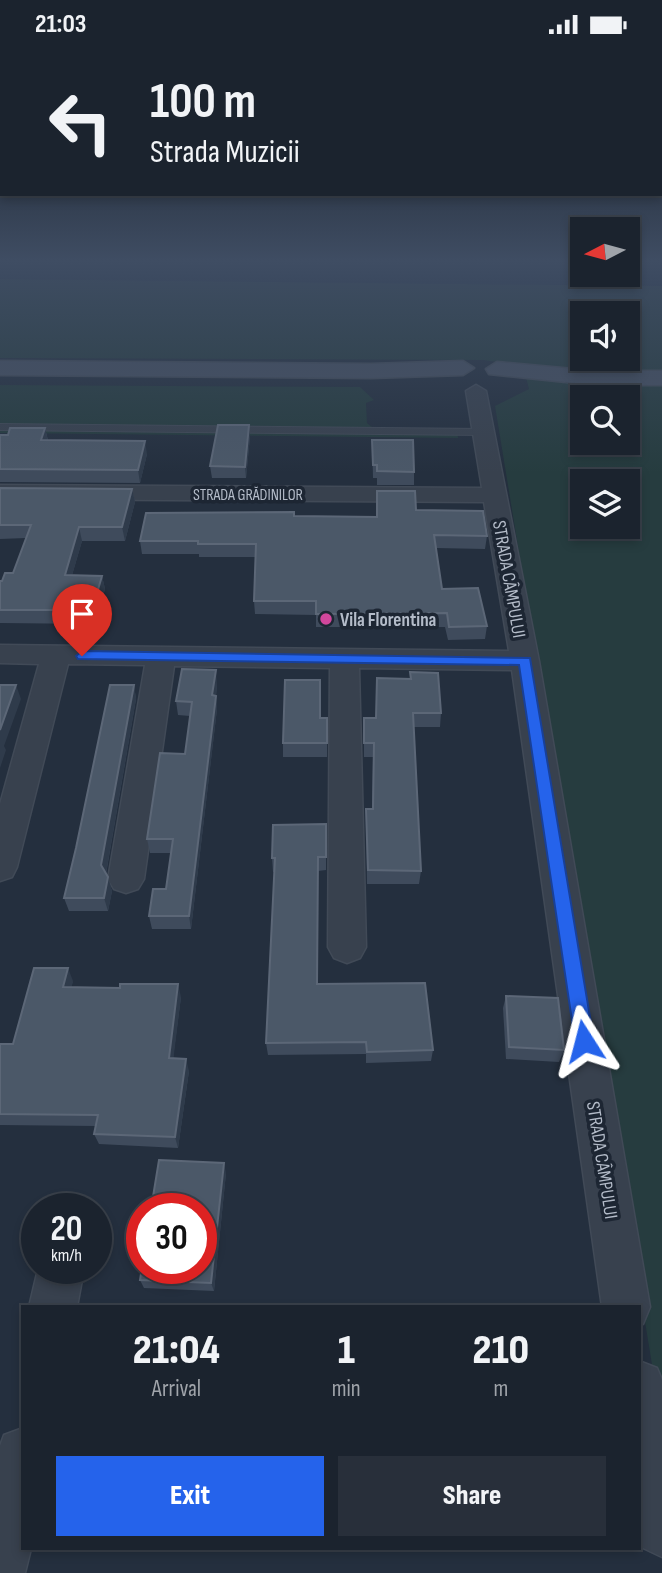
<!DOCTYPE html>
<html lang="en">
<head>
<meta charset="utf-8">
<style>
	body { margin:0; font-family:"Sofia Sans Condensed",sans-serif; background:#282f3a; color:#f1f3f6; height:100vh; display:flex; flex-direction:column; font-size:26px; white-space:nowrap }
	* { box-sizing:border-box; margin:0 }
	p { font-size:23px; color:#a0a4aa }
	.icon { flex:none; width:38px; height:38px; fill:none; stroke:currentColor; stroke-width:2; stroke-linecap:round; stroke-linejoin:round }
	.map { position:relative; flex:1; overflow:hidden }
	.panel { position:absolute; left:21px; top:1256px; width:620px; height:245px; display:flex; flex-direction:column; background:#1b232e; border-radius:0px; box-shadow:0 4px 10px #0003,0 0 0 2px #39404a }
	.panel>* { flex:none }
	.top-card { position:absolute; left:0px; top:0px; width:663px; height:147px; box-shadow:0 4px 10px #0003,0 0 0 2px #39404a; background:#1b232e; color:#f1f3f6; overflow:hidden }
	.needle { width:46px; rotate:264deg }
	.fabs { position:absolute; left:570px; top:168px; display:grid; gap:14px }
	.fabs a { display:grid; place-items:center; width:70px; height:70px; border-radius:0px; background:#1b232e; box-shadow:0 4px 10px #0003,0 0 0 2px #39404a; font-size:35px }
	.speed { position:absolute; left:21px; top:1144px; display:flex; gap:14px; font-size:35px; font-weight:700; text-align:center }
	.speed>* { display:grid; place-content:center; width:91px; height:91px; border-radius:50%; background:#1b232e; box-shadow:0 4px 10px #0003,0 0 0 2px #39404a; line-height:1 }
	.speed small { font-size:18px; font-weight:400 }
	.speed .limit { border:10px solid #d22; background:#fff; color:#111 }
	.pin { position:absolute; display:grid; place-items:center; width:60px; height:60px; color:#fff; margin:-72px -30px; border-radius:50% 50% 50% 0; rotate:-45deg; box-shadow:0 0 7px #0007 }
	.pin .icon { rotate:45deg }
	.me { position:absolute; width:77px; margin:-38px; rotate:351deg; stroke-linejoin:round; filter:drop-shadow(0 0 5px #0008) }
	.turn { display:flex; align-items:center; gap:24px; height:147px; padding:0 35px; font-size:32px }
	.turn .icon { width:91px; height:91px; stroke-width:2.5 }
	.turn b { display:block; font-size:49px; line-height:60px }
	.eta { display:flex; justify-content:space-evenly; align-items:center; height:119px; text-align:center }
	.eta b { font-size:42px; font-weight:800; line-height:49px }
	.button { display:flex; gap:14px; margin-top:auto; padding:14px 35px }
	.button a { flex:1; height:80px; border-radius:0px; background:#2563eb; color:#fff; font-size:28px; font-weight:800; line-height:80px; text-align:center }
	.button a+a { background:#282f3a; color:#f1f3f6 }
	.status { display:flex; justify-content:space-between; align-items:center; height:49px; padding:0 35px; background:#1b232e; direction:ltr }
	.status svg { height:19px; fill:currentColor }
	.map>svg:first-child { display:block }
</style>
</head>
<body>
<div class="status"><b>21:03</b><svg viewBox="0 0 49 12"><path d="M0 12V9h3v3zM5 12V6h3v6zM10 12V3h3v9zM15 12V0h3v12zM26 1h20v11H26zM47 4h2v5h-2z"/></svg></div>
<div class="map">
<svg width="662" height="1524" viewBox="0 0 662 1524">
	<rect width="100%" height="100%" fill="#242f3e"/>
	<g fill="#263c3f" fill-rule="evenodd">
		<path d="M 0,230 L 662,237 L 662,1346 L 657,1346 L 495,357 L 529,340 L 523,317 L 483,311 L 0,309 ZM 583,264 L 628,264 L 628,310 L 583,310 ZM 583,348 L 628,348 L 628,394 L 583,394 ZM 583,432 L 628,432 L 628,478 L 583,478 Z"/>
		<polygon points="0,336 360,338 374,351 366,354 367,374 373,379 457,381 458,389 0,384"/>
	</g>
	<polygon fill="#17263c" points="0,210 583,210 583,226 628,226 628,210 662,210 662,237 0,230"/>
	<g fill="none" stroke-linecap="round" stroke-linejoin="round">
		<g stroke="#414a57" stroke-width="2">
			<polygon id="lane" points="0,375 483,380 488,383 483,386 0,381"/>
		</g>
		<g stroke="#414a57" stroke-width="3">
			<g id="street">
				<polygon points="476,336 486,342 539,612 650,1258 643,1275 639,1277 639,1258 602,1258 512,621 359,619 366,898 360,909 347,914 334,909 328,898 330,619 174,617 144,830 138,840 126,844 114,840 108,830 145,616 68,615 17,818 12,828 0,832 0,755 39,615 0,614 0,596 509,602 484,453 0,450 0,436 482,439 466,342"/>
				<polygon points="38,1220 84,1220 77,1258 29,1258"/>
				<polygon points="639,1312 657,1319 662,1331 662,1508 643,1499 639,1490"/>
				<polygon points="23,1379 23,1500 31,1500 25,1524 0,1524 0,1397 4,1386"/>
			</g>
		</g>
		<g stroke="#414a57" stroke-width="3">
			<g id="secondary">
				<polygon points="0,312 371,315 463,312 474,319 463,326 371,329 0,326"/>
				<polygon points="497,313 595,322 662,322 662,336 595,336 489,325 486,320"/>
			</g>
		</g>
		<use href="#lane" fill="#38414e" fill-rule="evenodd"/>
		<use href="#street" fill="#38414e" fill-rule="evenodd"/>
		<use href="#secondary" fill="#465061" fill-rule="evenodd"/>
	</g>
	<g fill="#3f4b5c">
		<polygon points="45,379 48,391 147,405 140,434 0,433 0,386 8,386"/>
		<polygon points="250,387 246,429 212,429 210,417"/>
		<polygon points="372,391 414,423 414,436 377,436 377,429 373,429"/>
		<polygon points="0,439 132,440 135,453 125,492 82,492 72,526 102,527 105,540 95,575 0,574 0,532 2,532 13,524 26,489 0,490"/>
		<polygon points="416,461 487,487 485,500 436,499 442,540 487,577 485,590 448,591 445,578 316,578 316,566 255,565 254,552 256,508 199,508 199,505 142,505 140,492 294,467 377,468"/>
		<polygon points="410,623 441,664 440,678 414,678 421,822 419,835 367,835 366,760 372,760 373,708 364,708 364,669 376,669 410,630"/>
		<polygon points="217,635 216,647 217,660 191,880 152,880 149,867 166,840 171,804 150,804 147,790 185,705 190,667 178,666 176,652"/>
		<polygon points="134,636 136,650 106,825 112,842 108,862 69,862 64,849"/>
		<polygon points="320,669 327,669 327,708 283,708 283,694"/>
		<polygon points="326,775 326,821 318,822 317,935 433,1001 431,1012 366,1014 366,1005 268,1006 266,994 275,823 273,823 272,809"/>
		<polygon points="73,932 71,938 181,948 173,1009 189,1022 178,1099 99,1095 94,1085 96,1077 0,1076 0,995 13,995"/>
		<polygon points="506,947 564,1001 559,1013 506,1010 503,959"/>
		<polygon points="226,1124 214,1242 144,1239 140,1231"/>
	</g>
	<g fill="#2f3b4b">
		<polygon points="249,376 250,387 246,429 245,418"/>
		<polygon points="45,379 48,392 41,391"/>
		<polygon points="145,392 147,405 140,434 138,421"/>
		<polygon points="132,440 135,453 125,492 122,478"/>
		<polygon points="79,478 82,492 68,540 65,526"/>
		<polygon points="102,527 105,540 95,575 92,561"/>
		<polygon points="216,621 217,635 216,647 217,660 191,880 189,867 212,646"/>
		<polygon points="16,636 21,650 4,697 6,701 0,719 0,681"/>
		<polygon points="134,636 136,650 105,830 101,816"/>
		<polygon points="108,828 112,842 108,862 104,849"/>
		<polygon points="68,919 73,932 69,950 63,938"/>
		<polygon points="178,935 181,948 172,1021 169,1009"/>
		<polygon points="186,1010 189,1022 178,1099 175,1088"/>
		<polygon points="224,1114 226,1124 214,1242 211,1234"/>
	</g>
	<g fill="#4b5868" stroke="#5c6777" stroke-width="2">
		<polygon points="218,376 249,376 245,418 210,417"/>
		<polygon points="10,379 45,379 41,391 145,392 138,421 0,420 0,386 8,386"/>
		<polygon points="372,391 413,391 414,423 377,422 377,416 373,416"/>
		<polygon points="0,439 132,440 122,478 79,478 65,526 102,527 92,561 0,561 0,532 2,532 5,524 13,524 31,476 0,476"/>
		<polygon points="377,442 415,442 416,461 483,462 487,487 434,486 442,540 478,539 487,577 449,578 447,564 316,565 316,552 254,552 256,495 198,495 198,492 140,492 146,464 294,463 294,467 377,468"/>
		<polygon points="182,620 216,621 212,646 216,647 189,867 149,867 153,840 166,840 173,790 147,790 160,704 185,705 192,653 176,652"/>
		<polygon points="410,623 438,624 441,664 413,664 421,822 368,821 366,760 373,760 374,694 364,694 364,669 376,669 377,629 411,630"/>
		<polygon points="285,631 320,631 320,669 327,669 327,694 283,694"/>
		<polygon points="0,636 16,636 0,681"/>
		<polygon points="110,636 134,636 101,816 108,828 104,849 64,849 76,799"/>
		<polygon points="326,775 326,808 318,808 317,935 425,934 433,1001 367,1003 366,993 266,994 275,809 272,809 273,776"/>
		<polygon points="34,919 68,919 63,938 120,939 120,935 178,935 169,1009 186,1010 175,1088 94,1085 98,1066 0,1065 0,995 13,995"/>
		<polygon points="506,947 558,949 564,1001 509,998"/>
		<polygon points="159,1111 224,1114 211,1234 140,1231 142,1218 142,1220 201,1220 201,1160 151,1160"/>
	</g>
	<linearGradient id="sky" x2="0" y2="1"><stop stop-color="#141a22"/><stop offset="0.5" stop-color="#3f4d63"/><stop offset="1" stop-color="#3f4d63" stop-opacity="0"/></linearGradient>
	<rect width="662" height="424" fill="url(#sky)"/>
	<polygon fill="#2563eb" stroke="#184099" stroke-width="2" points="82,602 530,609 594,992 591,999 584,1001 578,999 575,992 519,616 78,610 76,607"/>
	<circle fill="#d1479c" stroke="#1d2633" stroke-width="2.5" cx="326" cy="570" r="7"/>
	<g text-anchor="middle" stroke-width="7" stroke-linejoin="round" paint-order="stroke">
		<g font-size="16" fill="#b4bcc9" stroke="#1d2633">
			<text x="248" y="451">STRADA GRĂDINILOR</text>
		</g>
		<g font-size="19" fill="#b4bcc9" stroke="#1d2633">
			<text transform="translate(510 530) rotate(80)" y="7">STRADA CÂMPULUI</text>
			<text transform="translate(603 1111) rotate(81)" y="7">STRADA CÂMPULUI</text>
		</g>
		<g font-size="19" font-weight="bold" fill="#b4bcc9" stroke="#1d2633" text-anchor="start">
			<text x="340" y="577">Vila Florentina</text>
		</g>
	</g>
</svg>
<div class="fabs">
<a><svg class="needle" viewBox="-14 -14 28 28"><path d="M0-13l5 13h-10z" fill="#e53935"/><path d="M0 13l5-13h-10z" fill="#a0a4aa"/></svg></a>
<a><svg class="icon" aria-label="sound" viewBox="0 0 24 24"><path d="M4 9h4l5-4v14l-5-4H4zM17 9q2 3 0 6"/></svg></a>
<a><svg class="icon" aria-label="search" viewBox="0 0 24 24"><circle cx="10" cy="10" r="6"/><path d="M15 15l6 6"/></svg></a>
<a><svg class="icon" aria-label="layers" viewBox="0 0 24 24"><path d="M12 4l9 5-9 5-9-5zM3 14l9 5 9-5"/></svg></a>
</div>
<div class="speed"><div>20<small>km/h</small></div><div class="limit">30</div></div>
<div class="pin" style="left:82px;top:607px;background:#d93025"><svg class="icon" aria-label="arrive" viewBox="0 0 24 24"><path d="M6 21V4h12l-3 4 3 4H6"/></svg></div>
<svg class="me" style="left:584px;top:992px" viewBox="-20 -20 40 40"><path d="M0-17L14 15 0 8-14 15z" fill="#2563eb" stroke="#fff" stroke-width="4"/></svg>
<div class="top-card">
<div class="turn"><svg class="icon" aria-label="left" viewBox="0 0 24 24"><path d="M17 20v-9H6M10 6l-5 5 5 5"/></svg><div><b>100 m</b>Strada Muzicii</div></div>
</div>
<section class="panel">
<div class="eta">
<div><b>21:04</b><p>Arrival</p></div>
<div><b>1</b><p>min</p></div>
<div><b>210</b><p>m</p></div>
</div>
<div class="button"><a>Exit</a><a>Share</a></div>
</section>
</div>
</body>
</html>
